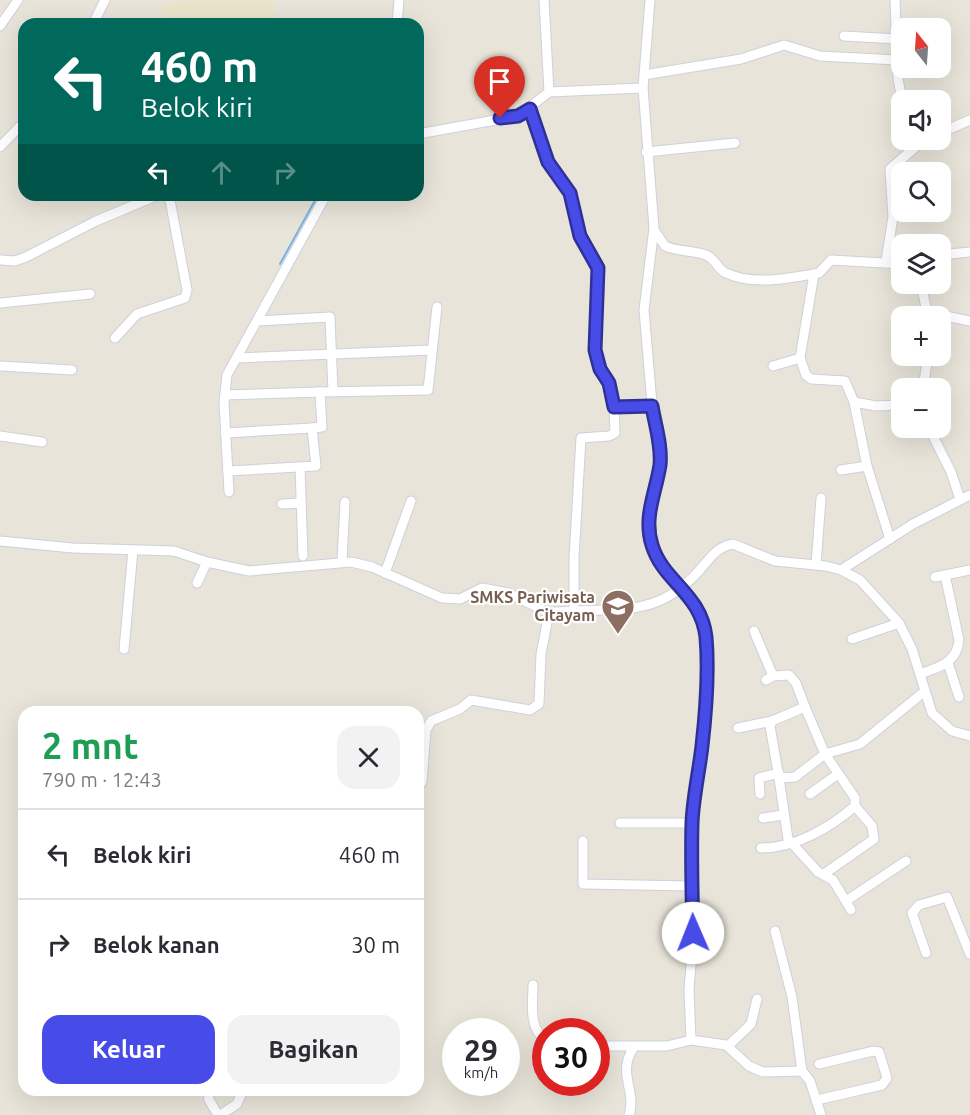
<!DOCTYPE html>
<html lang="id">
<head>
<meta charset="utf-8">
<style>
	body { margin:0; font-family:Ubuntu,sans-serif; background:#f2f2f3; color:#2b2b33; height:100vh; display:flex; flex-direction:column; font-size:22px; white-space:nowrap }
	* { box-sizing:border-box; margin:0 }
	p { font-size:20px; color:#7c7c81 }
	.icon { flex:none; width:33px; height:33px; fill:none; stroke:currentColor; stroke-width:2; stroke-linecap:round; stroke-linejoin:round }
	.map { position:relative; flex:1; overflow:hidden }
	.sheet { position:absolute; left:18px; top:706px; width:406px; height:390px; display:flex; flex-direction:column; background:#fff; border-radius:18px; box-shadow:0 6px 24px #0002 }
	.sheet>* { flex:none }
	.hud { position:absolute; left:18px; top:18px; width:406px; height:183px; border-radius:18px; box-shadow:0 6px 24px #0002; background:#00695c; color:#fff; overflow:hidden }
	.needle { width:39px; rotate:343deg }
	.fabs { position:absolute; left:891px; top:18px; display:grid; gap:12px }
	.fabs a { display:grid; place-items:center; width:60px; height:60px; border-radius:12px; background:#fff; box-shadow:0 6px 24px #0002; font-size:30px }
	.speed { position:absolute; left:442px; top:1018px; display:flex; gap:12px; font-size:30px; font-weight:700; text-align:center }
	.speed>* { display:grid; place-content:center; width:78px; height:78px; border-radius:50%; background:#fff; box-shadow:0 6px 24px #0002; line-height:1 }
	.speed small { font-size:15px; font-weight:400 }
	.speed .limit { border:9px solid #d22; background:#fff; color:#111 }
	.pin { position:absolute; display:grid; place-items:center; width:51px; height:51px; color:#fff; margin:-62px -26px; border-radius:50% 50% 50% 0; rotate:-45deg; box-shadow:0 0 6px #0007 }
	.pin .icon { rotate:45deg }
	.me { position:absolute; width:66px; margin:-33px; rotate:359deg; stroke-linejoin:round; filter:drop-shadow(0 0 4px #0008) }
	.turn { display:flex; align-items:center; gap:21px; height:126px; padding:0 24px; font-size:27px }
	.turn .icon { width:78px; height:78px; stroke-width:2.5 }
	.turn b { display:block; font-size:42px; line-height:51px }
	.lanes { display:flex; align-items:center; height:57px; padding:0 24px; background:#0003; justify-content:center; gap:30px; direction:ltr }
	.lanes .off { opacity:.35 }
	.round { display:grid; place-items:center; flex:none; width:63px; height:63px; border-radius:18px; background:#f2f2f3 }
	.overview { display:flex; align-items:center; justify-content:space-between; height:102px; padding:0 24px }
	h1 { font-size:36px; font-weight:700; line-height:45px; color:#1e9e55 }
	.button { display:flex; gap:12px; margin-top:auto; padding:12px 24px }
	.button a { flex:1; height:69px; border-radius:18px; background:#474be7; color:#fff; font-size:24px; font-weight:700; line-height:69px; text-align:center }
	.button a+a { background:#f2f2f3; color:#2b2b33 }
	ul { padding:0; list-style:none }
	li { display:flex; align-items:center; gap:18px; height:90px; padding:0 24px; border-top:2px solid #e1e1e2 }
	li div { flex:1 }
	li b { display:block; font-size:22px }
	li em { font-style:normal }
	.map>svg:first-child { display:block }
</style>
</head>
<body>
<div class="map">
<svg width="970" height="1115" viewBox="0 0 970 1115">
	<rect width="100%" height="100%" fill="#e8e4d9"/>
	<polygon fill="#e9e4ca" points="195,0 273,0 277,24 141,24 148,16 155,22 163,18 162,5"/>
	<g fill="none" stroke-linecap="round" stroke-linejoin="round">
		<polyline stroke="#75b3e1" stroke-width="2" points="280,264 318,195"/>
		<g stroke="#cfcfdf" stroke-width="11">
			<g id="street">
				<polyline points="544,0 549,92"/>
				<path d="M 650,0 L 643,88 L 654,228 L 644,310 L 652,404 L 660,454 L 648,528 L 652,547 L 661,565 L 667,575 L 682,586 C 702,575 710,547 733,544 L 775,561 L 826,566 L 841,570 L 860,580 L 899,623 L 912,649 L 932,713 L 952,731 L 970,736"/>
				<polyline points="895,0 898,79 902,100"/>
				<polyline points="93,24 105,0"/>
				<polyline points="397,24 399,0"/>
				<polyline points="0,26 18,0"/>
				<polyline points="844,36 897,39"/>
				<polyline points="644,75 741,59 784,45 820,56 897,60"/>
				<polyline points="530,109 548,162 570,193 580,236 598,268 595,350 600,369 609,383 614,407 615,433 609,436 581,438 574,558 574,611"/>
				<polyline points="940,133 970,120"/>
				<polyline points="418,134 518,116 549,92 643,88"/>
				<polyline points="0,147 24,122"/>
				<polyline points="646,152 735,143"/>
				<path d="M 654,230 L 665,246 C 678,252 692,250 706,255 C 715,258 717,269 726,273 C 753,286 791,278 819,273 L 831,260 L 902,264"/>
				<polyline points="940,255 970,252"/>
				<polyline points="1,260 15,261 26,257 96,221 158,195"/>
				<polyline points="886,261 893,217 890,169 919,144 916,140"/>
				<polyline points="921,284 927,312 970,321"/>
				<polyline points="0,303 90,294"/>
				<polyline points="257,321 330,317 333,392"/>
				<polyline points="115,338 137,314 185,298 187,290 169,195"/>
				<polyline points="237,358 432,350"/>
				<polyline points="800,358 806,375 811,379 845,381 854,402 876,406 902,405"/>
				<polyline points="0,366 72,370"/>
				<polyline points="773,366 800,358 814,274"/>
				<polyline points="923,388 928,356"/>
				<polyline points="320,392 428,390 437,307"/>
				<polyline points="225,395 320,392 322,427 312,428"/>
				<polyline points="854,402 867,466"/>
				<polyline points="614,407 652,406"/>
				<polyline points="929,428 951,472 960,499"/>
				<polyline points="225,433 312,428 316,466 228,471"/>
				<polyline points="0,436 42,442"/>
				<polyline points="300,467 303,556"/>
				<polyline points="841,470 867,466 890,539"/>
				<polyline points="229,492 224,403 227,375 326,195"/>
				<polyline points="282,504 301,503"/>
				<polyline points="0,541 73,548 174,551 207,562 249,571 351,562 372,567 442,598 460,599 482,588 508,593 549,613"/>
				<polyline points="342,562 345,502"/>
				<polyline points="816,565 821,498"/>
				<polyline points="841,570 913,524 970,495"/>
				<polyline points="385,573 411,501"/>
				<polyline points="945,575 970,570"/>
				<polyline points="197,583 207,562"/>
				<polyline points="754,631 773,676"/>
				<polyline points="852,639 899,623"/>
				<polyline points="124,649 133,550"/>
				<polyline points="948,663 959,697"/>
				<path d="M 920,674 C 939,667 957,663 959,640 L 945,575 L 935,577"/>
				<polyline points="766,680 773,676 789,675 796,683 805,707 772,721 770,726 779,778 795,777 825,754 860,744 925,691"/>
				<polyline points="738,728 772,721"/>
				<polyline points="779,778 788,839 818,872 833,880 851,910"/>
				<path d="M 418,786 L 422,782 L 426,730 L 431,721 L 460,709 L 471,700 L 530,710 L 539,704 L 541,654 L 549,613 C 592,606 646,620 682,586 L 703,621 L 706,656 L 702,746 L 692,823 L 693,938 L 689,990 L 691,1040 L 726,1045 L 749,1066 L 763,1072 L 802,1071 L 810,1081 L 821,1115"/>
				<polyline points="760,794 759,778 779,773"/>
				<polyline points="810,794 838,774"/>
				<polyline points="763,818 784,815"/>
				<polyline points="620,823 692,823"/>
				<polyline points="583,841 583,884 692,886"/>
				<path d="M 761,848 C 795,848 830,828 855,806 L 855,798 L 825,754 L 805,707"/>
				<polyline points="824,874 874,839 872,826 855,806"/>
				<polyline points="846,901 906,861"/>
				<polyline points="775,931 792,997 802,1071"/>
				<polyline points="926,953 912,913 919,905 947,897 970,954"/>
				<path d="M 533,985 C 533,1003 528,1029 546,1040"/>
				<polyline points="597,1046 667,1046 691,1040"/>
				<polyline points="728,1046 751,1024 757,999"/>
				<polyline points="208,1090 209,1100 218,1115"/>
				<polyline points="817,1100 882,1085 887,1078 879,1052 873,1051 819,1064"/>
				<polyline points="220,1115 237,1104 243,1090"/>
				<path d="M 629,1115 C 637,1090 616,1073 634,1047"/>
			</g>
		</g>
		<use href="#street" stroke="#fff" stroke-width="9"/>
	</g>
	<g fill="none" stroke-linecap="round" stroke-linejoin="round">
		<g stroke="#2e3196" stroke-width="15">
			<path id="route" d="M 500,118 L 518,116 L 530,109 L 548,162 L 570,193 L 580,236 L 598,268 L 595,350 L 600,369 L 609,383 L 614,407 L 652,406 C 655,425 662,445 660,465 C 656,492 643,517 652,545 C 663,582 701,593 706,637 C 709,672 706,711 702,746 C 699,772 693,798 692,823 C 691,860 692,896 693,933"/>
		</g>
		<use href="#route" stroke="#474be7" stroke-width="10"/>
	</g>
	<defs>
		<g id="school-pin" transform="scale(1.725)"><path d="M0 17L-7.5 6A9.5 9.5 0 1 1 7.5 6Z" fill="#8d6e63" stroke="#fff"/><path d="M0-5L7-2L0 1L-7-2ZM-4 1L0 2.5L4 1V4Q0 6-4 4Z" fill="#fff"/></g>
	</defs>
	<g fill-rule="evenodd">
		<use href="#school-pin" x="618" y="606"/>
	</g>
	<g text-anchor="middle" stroke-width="4.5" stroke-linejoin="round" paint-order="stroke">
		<g font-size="16" font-weight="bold" fill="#785e54" stroke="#fff" text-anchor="end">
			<text x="595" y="603">SMKS Pariwisata<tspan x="595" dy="18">Citayam</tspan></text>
		</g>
	</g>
</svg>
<div class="fabs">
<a><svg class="needle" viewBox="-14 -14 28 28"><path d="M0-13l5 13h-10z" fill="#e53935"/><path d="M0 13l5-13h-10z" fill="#7c7c81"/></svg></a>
<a><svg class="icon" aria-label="sound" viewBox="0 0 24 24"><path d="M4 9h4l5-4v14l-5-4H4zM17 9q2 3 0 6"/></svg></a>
<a><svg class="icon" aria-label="search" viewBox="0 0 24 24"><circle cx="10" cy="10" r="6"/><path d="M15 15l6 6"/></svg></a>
<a><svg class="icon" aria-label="layers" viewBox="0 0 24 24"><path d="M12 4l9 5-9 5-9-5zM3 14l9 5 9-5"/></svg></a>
<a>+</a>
<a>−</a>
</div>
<div class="speed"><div>29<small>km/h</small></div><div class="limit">30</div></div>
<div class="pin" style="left:500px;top:118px;background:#d93025"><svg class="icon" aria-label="arrive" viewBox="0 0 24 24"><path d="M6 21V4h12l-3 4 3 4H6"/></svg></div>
<svg class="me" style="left:693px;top:933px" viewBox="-20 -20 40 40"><circle r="19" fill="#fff"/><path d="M0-13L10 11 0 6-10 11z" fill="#474be7"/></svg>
<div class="hud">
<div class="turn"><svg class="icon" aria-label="left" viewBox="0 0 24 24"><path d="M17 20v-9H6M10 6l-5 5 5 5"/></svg><div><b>460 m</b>Belok kiri</div></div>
<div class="lanes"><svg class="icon" aria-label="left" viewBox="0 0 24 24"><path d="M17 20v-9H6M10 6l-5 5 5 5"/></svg><svg class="icon off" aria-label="ahead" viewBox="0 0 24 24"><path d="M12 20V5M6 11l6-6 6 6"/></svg><svg class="icon off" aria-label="right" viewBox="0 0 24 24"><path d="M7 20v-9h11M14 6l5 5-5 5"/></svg></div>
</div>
<section class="sheet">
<div class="overview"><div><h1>2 mnt</h1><p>790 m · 12:43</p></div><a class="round"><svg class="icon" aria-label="close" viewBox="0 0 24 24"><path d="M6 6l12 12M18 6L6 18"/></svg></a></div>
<ul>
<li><svg class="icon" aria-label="left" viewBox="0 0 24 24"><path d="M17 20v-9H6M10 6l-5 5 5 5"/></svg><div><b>Belok kiri</b></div><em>460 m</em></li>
<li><svg class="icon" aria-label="right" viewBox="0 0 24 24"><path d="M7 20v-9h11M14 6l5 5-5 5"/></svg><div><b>Belok kanan</b></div><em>30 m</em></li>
</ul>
<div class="button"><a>Keluar</a><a>Bagikan</a></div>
</section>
</div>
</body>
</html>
